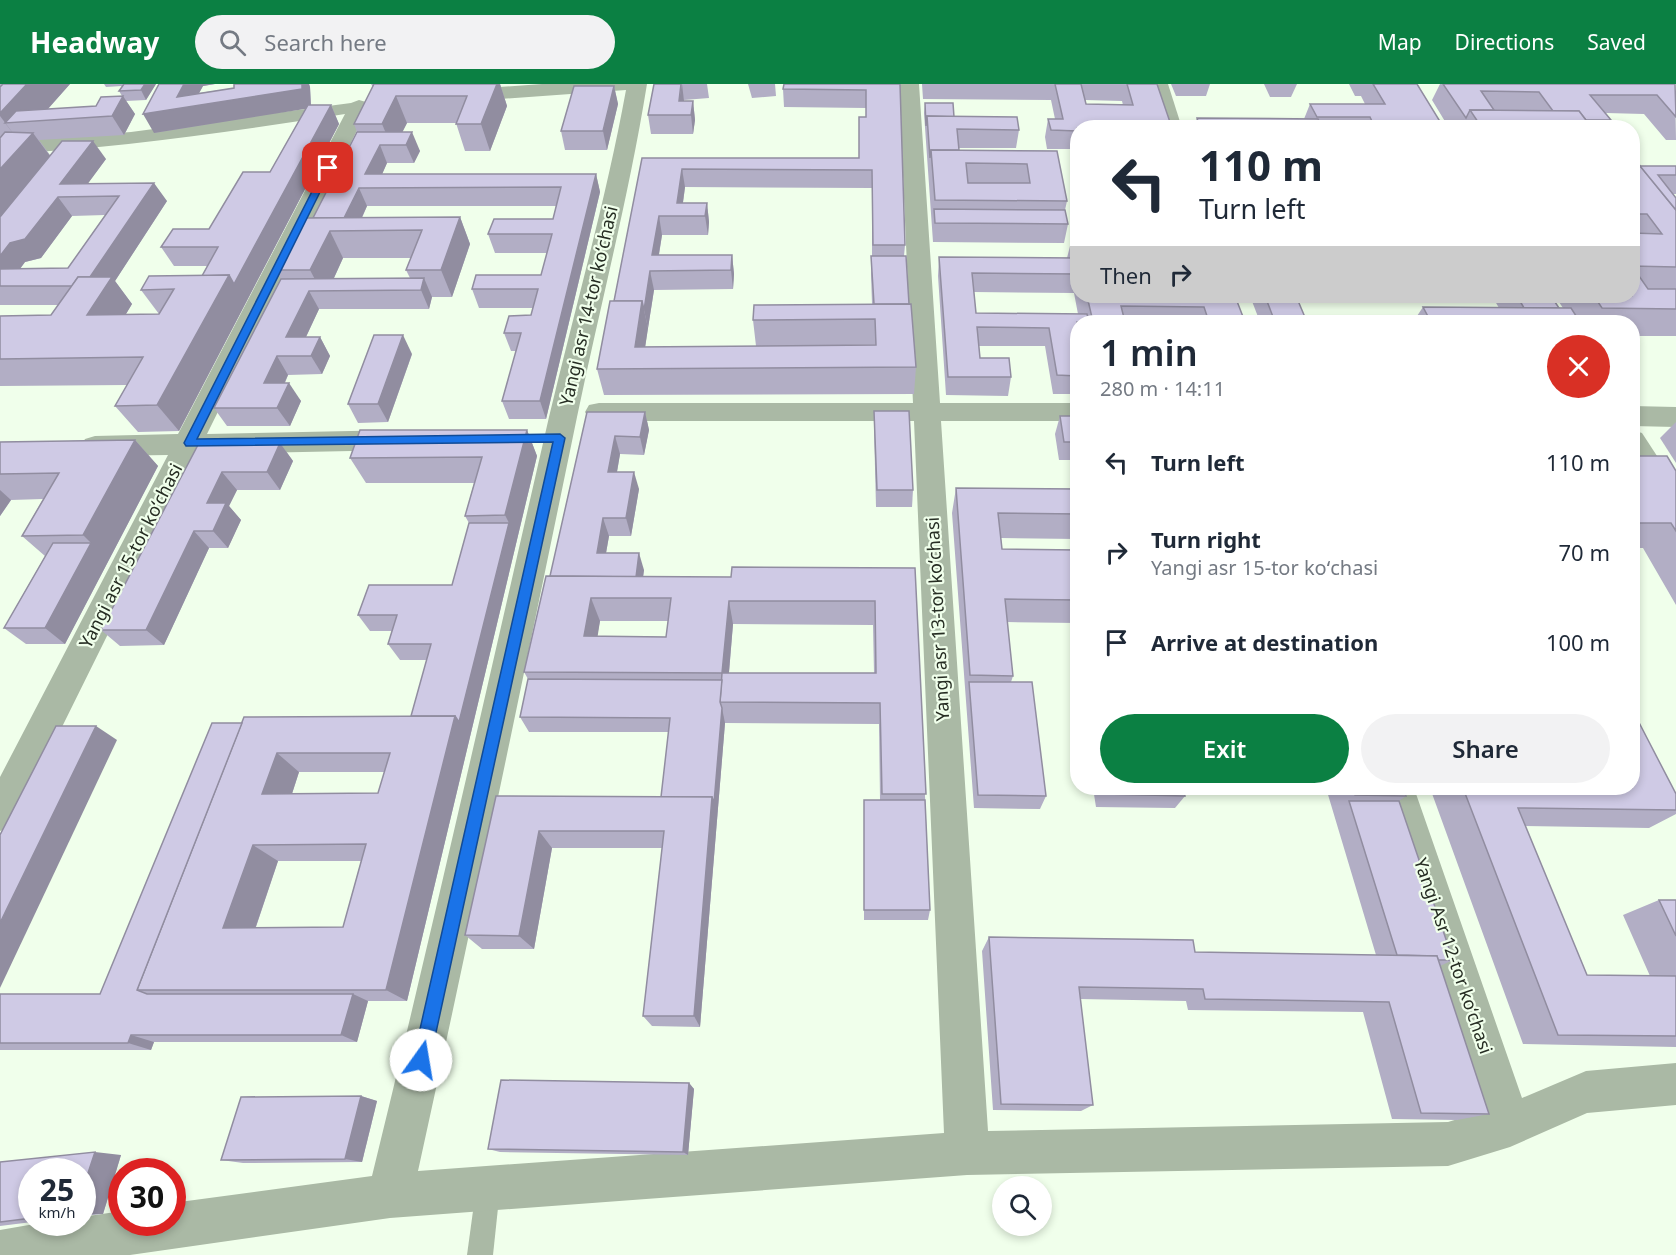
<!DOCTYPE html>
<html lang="en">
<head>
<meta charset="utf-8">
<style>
	body { margin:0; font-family:"Noto Sans",sans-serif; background:#f2f2f3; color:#1f2937; height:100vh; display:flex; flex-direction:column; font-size:22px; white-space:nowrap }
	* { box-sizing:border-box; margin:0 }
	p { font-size:20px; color:#747a83 }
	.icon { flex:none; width:33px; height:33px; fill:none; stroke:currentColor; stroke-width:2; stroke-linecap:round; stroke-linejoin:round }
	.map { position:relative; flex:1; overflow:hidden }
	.drawer { position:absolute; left:1070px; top:231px; width:570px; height:480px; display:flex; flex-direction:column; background:#fff; border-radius:24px; box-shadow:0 3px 9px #0003 }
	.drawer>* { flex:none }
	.hud { position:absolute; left:1070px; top:36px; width:570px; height:183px; border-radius:24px; box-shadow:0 3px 9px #0003; background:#fff; color:#1f2937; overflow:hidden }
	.buttons { position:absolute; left:992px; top:1092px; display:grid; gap:12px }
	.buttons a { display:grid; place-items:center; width:60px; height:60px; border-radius:50%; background:#fff; box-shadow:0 3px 9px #0003; font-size:30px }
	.speed { position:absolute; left:18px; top:1074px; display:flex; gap:12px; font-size:30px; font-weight:700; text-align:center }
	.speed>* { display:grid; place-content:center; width:78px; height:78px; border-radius:50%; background:#fff; box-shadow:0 3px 9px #0003; line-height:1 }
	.speed small { font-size:15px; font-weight:400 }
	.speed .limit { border:9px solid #d22; background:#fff; color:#111 }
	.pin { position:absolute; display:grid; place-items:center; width:51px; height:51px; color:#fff; margin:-26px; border-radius:12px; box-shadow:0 3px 9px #0006 }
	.me { position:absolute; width:66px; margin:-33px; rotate:13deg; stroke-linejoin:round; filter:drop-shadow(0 0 4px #0008) }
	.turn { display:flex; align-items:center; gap:21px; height:126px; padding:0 30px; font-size:27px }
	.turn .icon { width:78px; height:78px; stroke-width:2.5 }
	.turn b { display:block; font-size:42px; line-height:51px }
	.then { display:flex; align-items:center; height:57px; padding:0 30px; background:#0003; gap:12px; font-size:22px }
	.round { display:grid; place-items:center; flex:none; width:63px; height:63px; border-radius:32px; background:#f2f2f3 }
	.headline { display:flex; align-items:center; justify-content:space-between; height:102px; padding:0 30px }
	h1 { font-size:36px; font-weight:600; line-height:45px }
	.primary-button { display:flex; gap:12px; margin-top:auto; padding:12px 30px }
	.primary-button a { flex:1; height:69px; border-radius:36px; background:#0b8043; color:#fff; font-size:24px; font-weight:600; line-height:69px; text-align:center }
	.primary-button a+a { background:#f2f2f3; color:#1f2937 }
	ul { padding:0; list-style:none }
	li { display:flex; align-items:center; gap:18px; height:90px; padding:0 30px }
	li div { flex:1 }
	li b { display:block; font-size:22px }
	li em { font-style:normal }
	header { display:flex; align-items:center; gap:36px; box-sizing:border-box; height:84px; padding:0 30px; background:#0b8043; color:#fff }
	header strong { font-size:28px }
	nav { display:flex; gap:33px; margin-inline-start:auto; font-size:21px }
	.search { width:420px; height:54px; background:#f2f2f3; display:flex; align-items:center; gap:15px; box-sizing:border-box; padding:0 21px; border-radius:33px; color:#747a83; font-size:22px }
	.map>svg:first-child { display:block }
</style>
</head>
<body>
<header>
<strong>Headway</strong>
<div class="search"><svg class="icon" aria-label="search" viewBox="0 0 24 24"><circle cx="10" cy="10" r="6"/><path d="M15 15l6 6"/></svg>Search here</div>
<nav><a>Map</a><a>Directions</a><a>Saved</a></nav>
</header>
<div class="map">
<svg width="1676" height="1171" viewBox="0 0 1676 1171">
	<rect width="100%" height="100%" fill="#f0ffeb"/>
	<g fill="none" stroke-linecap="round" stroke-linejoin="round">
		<polygon fill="#aab9a5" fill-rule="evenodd" points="488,1093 497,1096 500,1105 493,1171 467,1171 476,1105 479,1096"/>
		<g fill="#aab9a5" fill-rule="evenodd">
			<path d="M 542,0 L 647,0 C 629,112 600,222 577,333 C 525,585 473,836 418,1087 L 944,1049 L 914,337 L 599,337 L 589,335 L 585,328 L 589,321 L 599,319 L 913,319 L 899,0 L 919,0 L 940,319 L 1077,319 L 1077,337 L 941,337 L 988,1047 L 1448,1038 L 1484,1027 L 1378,704 L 1414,704 L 1522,1014 L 1586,987 L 1676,979 L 1676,1021 L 1587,1029 L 1510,1063 L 1448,1082 L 967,1091 L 390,1134 L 130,1171 L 0,1171 L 0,1146 L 46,1138 L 82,1138 L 82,1133 L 122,1127 L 122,1138 L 172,1138 L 172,1119 L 372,1092 C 434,839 491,586 549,333 C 575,224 606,116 626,6 L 457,18 L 450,16 L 447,12 L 450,8 L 457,6 Z"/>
			<polygon points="1148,0 1168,0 1182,44 1162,44"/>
			<path d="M 359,16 L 366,18 L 369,22 L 207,350 L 400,346 L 410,349 L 414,356 L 410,363 L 400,366 L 197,370 L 13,742 L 0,747 L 0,693 L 168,371 L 95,372 L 85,369 L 81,362 L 85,355 L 95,352 L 178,350 L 345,30 C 230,48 116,65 0,70 L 0,58 L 131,48 L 351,19 Z"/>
			<polygon points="1632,322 1676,323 1676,343 1632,342"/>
			<polygon points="1632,346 1642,349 1676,401 1676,436 1666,433 1632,379"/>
		</g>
	</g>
	<g fill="#b2aec5" fill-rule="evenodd">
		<path d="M 0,0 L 70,0 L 48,25 L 96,22 L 122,12 L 119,7 L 122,2 L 106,3 L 104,0 L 156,0 L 146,16 L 126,17 L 135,30 L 124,51 L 39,56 L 50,71 L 106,75 L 88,99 L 167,117 L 115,197 L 132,220 L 126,230 L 159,230 L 141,206 L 202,192 L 207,182 L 174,182 L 161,163 L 209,145 L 270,88 L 306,24 L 154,49 L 159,0 L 215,0 L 203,2 L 199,9 L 234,4 L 234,0 L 309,0 L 310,3 L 311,21 L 331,21 L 339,40 L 179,347 L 138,348 L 115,322 L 127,301 L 0,302 L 0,232 L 51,231 L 59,221 L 0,221 ZM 105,131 L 68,184 L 20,185 L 25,178 L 41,174 L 72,132 Z"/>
		<path d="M 371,0 L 506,0 L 500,0 L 507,22 L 490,67 L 465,67 L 456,39 L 407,39 L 402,48 L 420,67 L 414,79 L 387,79 L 382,90 L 596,90 L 600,108 L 546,335 L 509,335 L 502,317 L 516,267 L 511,267 L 504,249 L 531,231 L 533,224 L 479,224 L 472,205 L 541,191 L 547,169 L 495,169 L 488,150 L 553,135 L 556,122 L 367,122 L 362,134 L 460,133 L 470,160 L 452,213 L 432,213 L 429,225 L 319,225 L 306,253 L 320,253 L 330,272 L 322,290 L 288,291 L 285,299 L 301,317 L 290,342 L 227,342 L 214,324 L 281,195 L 276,186 L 313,134 L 357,48 L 354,40 L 373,3 ZM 343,174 L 411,174 L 406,186 L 410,194 L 334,194 Z"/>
		<polygon points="654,0 707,0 709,14 684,16 684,17 693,17 695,36 693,50 651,50 648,31"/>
		<polygon points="748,0 775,0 776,12 752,14"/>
		<path d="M 900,0 L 905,161 L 904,172 L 916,283 L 914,310 L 604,311 L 597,285 L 614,217 L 642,74 L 859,74 L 866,33 L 866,24 L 784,23 L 783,5 ZM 685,103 L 872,104 L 872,172 L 871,190 L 872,220 L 753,236 L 756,262 L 645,263 L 654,206 L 733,205 L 734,190 L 732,171 L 659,171 L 662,151 L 708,151 L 709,138 L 707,119 L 683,119 Z"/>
		<path d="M 922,0 L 1157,0 L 1172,44 L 1077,44 L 1077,65 L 1047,65 L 1045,53 L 1048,35 L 1055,35 L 1051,16 L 923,15 ZM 1085,16 L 1122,17 L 1123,21 L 1086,20 Z"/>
		<polygon points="1171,0 1210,0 1206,12 1176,12"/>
		<polygon points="1264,0 1297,0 1291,13 1270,13"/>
		<polygon points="1349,0 1417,0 1444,44 1194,44 1197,34 1304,35 1310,20 1365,20 1361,12 1355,12"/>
		<polygon points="1440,0 1675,0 1676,56 1666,56 1644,30 1606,29 1611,36 1606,44 1449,44 1432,16"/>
		<polygon points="614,2 618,20 607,66 565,66 561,47"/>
		<polygon points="925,19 954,33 1019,46 1016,64 959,64 959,66 1057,67 1067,117 1065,126 1068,140 1064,159 933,158 924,29"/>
		<polygon points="1632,73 1640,82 1676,82 1676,110 1673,110 1676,114 1676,252 1632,252 1632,238 1413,238 1423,223 1499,224 1492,212 1551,212 1559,224 1563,224 1555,212 1632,212"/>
		<path d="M 1074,146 L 1077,146 L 1077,212 L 1235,212 L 1245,238 L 1077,238 L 1077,310 L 1053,310 L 1045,262 L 979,262 L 980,274 L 1011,293 L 1008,312 L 946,311 L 938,192 L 939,173 L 1067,174 ZM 974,208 L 1074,209 L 1078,230 L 976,229 Z"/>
		<polygon points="1250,212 1296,212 1307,238 1260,238"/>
		<polygon points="1343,212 1393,212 1390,216 1345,216"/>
		<polygon points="412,270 388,338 358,339 348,320"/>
		<polygon points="874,327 913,406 912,423 876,423 874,345"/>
		<path d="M 587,328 L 645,328 L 649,346 L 644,371 L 620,370 L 617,388 L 639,405 L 631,452 L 609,452 L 606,469 L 644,486 L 643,493 L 731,493 L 915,484 L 930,826 L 928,836 L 864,836 L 864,716 L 880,716 L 879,640 L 725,639 L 700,943 L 652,942 L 643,932 L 662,764 L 552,764 L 534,865 L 482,865 L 465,851 L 496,712 L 661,713 L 669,648 L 529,648 L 520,633 L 528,595 L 524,588 L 550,492 ZM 600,537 L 668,537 L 666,553 L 597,552 ZM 733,540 L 873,541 L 874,589 L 729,589 Z"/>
		<polygon points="1060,332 1077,332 1077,376 1059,376 1055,350"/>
		<polygon points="1676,338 1676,379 1660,354"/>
		<path d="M 527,346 L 537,372 L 407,917 L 368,917 L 357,958 L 154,958 L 151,966 L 0,966 L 0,910 L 100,910 L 242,639 L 411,632 L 427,576 L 400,576 L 388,560 L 392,547 L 370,547 L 358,531 L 452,501 L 469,439 L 465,432 L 474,399 L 366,399 L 350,374 ZM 299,688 L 385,688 L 378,709 L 292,710 ZM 278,777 L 361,777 L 343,843 L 256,843 Z"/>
		<polygon points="135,356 158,382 65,560 26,560 4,544 45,472 22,452 43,415 11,416 0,432 0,358"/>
		<polygon points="199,359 280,359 293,377 280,406 237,406 229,422 241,436 228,464 209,464 164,561 120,562 101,546"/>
		<polygon points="1632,364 1637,372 1676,387 1676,521 1643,464 1632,464"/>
		<polygon points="956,404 1077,405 1077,455 1001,454 1002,465 1077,466 1077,539 1007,538 1013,592 1011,598 1046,712 1040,725 974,724 952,429"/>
		<polygon points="1077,608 1077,640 1074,616"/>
		<polygon points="1093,704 1183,704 1185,712 1175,724 1096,723"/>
		<polygon points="1326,704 1403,704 1406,712 1399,717 1453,876 1440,882 1489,1030 1457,1036 1392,1035 1363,928 1188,926 1186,917 1080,915 1093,1021 1081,1027 993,1026 982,867 989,853 1195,868 1376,871"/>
		<polygon points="1430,704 1632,704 1676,726 1676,730 1649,744 1525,742 1587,891 1650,892 1623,831 1659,816 1676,816 1676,963 1523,960"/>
		<polygon points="689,999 694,1005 688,1071 500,1068 488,1065"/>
		<polygon points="361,1012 377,1017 362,1078 243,1079 221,1076"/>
		<polygon points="121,1071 103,1130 82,1132 82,1088 32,1088 32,1138 0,1142 0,1078"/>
	</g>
	<g fill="#918da0">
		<polygon points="27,0 70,0 37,37 5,39 19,57 0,32 0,29"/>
		<polygon points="145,0 156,0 146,16 141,6"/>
		<polygon points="184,0 215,0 203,2 192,22 302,0 309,0 310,3 311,24 154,49 143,30 177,13"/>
		<polygon points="497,0 500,0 507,22 490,67 481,40"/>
		<polygon points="682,0 684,17 679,17"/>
		<polygon points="614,2 618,20 607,66 603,47"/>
		<polygon points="123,12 135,30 124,51 112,32"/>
		<polygon points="396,12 407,39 396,61 391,61 382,40"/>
		<polygon points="693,17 695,36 693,50 691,31"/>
		<polygon points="331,21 339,40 179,347 157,321 229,191"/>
		<polygon points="412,48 420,67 414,79 406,61"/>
		<polygon points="33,49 53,76 0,136 0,85"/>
		<polygon points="93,57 106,75 78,113 60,100"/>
		<polygon points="380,61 387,79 376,104 365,90"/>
		<polygon points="682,85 685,103 681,132 677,119"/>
		<polygon points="596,90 600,108 546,335 540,317"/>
		<polygon points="154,99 167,117 115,197 132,220 109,258 87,231 84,201"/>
		<polygon points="359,104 367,122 356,146 340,142"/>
		<polygon points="58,113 72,132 41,174 25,178 7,202 0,197 0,172 10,159"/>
		<polygon points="707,119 709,138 708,151 705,132"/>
		<polygon points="659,132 662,151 656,187 652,171"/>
		<polygon points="460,133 470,160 452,213 441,186"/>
		<polygon points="330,147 343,174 328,207 321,207 310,186"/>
		<polygon points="732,171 734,190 733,205 731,186"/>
		<polygon points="650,187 654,206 648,244 644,226"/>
		<polygon points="424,194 432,213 429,225 421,206"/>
		<polygon points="309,207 319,225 297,272 286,253"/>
		<polygon points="642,217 648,244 642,284 635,263"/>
		<polygon points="403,251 412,270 388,338 378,320"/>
		<polygon points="320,253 330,272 322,290 311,272"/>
		<polygon points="277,272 288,291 276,317 264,299"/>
		<polygon points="289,299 301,317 290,342 277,324"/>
		<polygon points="645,328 649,346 644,371 640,353"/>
		<polygon points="527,346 537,372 407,917 386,906 455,632 509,439 505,431"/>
		<polygon points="615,352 620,370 614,405 608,388"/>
		<polygon points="135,356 158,382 65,560 45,544 91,459 83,451"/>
		<polygon points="280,359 293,377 280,406 267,388"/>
		<polygon points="222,388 237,406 229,422 241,436 228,464 213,447 207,419"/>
		<polygon points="634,388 639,405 631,452 626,434"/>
		<polygon points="0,406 11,416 0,432"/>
		<polygon points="603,434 609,452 603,486 597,469"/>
		<polygon points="194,447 209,464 164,561 146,546"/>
		<polygon points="639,469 644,486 640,514 635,500"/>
		<polygon points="591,514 600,537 594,575 584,552"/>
		<polygon points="729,517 733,540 727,611 722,589"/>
		<polygon points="722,624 725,639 700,943 694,932 712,713"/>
		<polygon points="96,642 117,656 0,904 0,839"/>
		<polygon points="277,669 299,688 286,728 262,710"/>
		<polygon points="539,747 552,764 534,865 519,852"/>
		<polygon points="253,761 278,777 251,857 223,844"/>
		<polygon points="353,910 368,917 357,958 341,951"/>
		<polygon points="131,951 154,958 151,966 128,959"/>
		<polygon points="689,999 694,1005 688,1071 683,1068"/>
		<polygon points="361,1012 377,1017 362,1078 345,1075"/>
		<polygon points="95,1068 121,1071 103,1130 82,1130 82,1107"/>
	</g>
	<g fill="#cfcae5" stroke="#918da0" stroke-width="1.5" fill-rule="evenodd">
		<polygon points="3,0 27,0 0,29 0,3"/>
		<polygon points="124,0 145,0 141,6 119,7"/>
		<polygon points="159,0 184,0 177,13 234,4 234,0 302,0 302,5 143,30"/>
		<polygon points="374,0 497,0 481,40 456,40 467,12 396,12 382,40 354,40"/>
		<polygon points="654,0 681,0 679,17 693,17 691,31 648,31"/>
		<polygon points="784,0 900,0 905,161 873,161 872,86 682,85 677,119 707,119 705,132 659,132 652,171 732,171 731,186 650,187 644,226 642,217 614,217 642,74 859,74 859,33 866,33 866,6 783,5"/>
		<polygon points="1055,0 1081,0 1086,20 1133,21 1127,0 1157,0 1172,44 1077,44 1077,47 1051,46 1048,35 1063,35"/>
		<polygon points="1373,0 1417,0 1444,44 1375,44 1370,33 1317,33 1310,20 1385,20"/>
		<polygon points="1443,0 1675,0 1676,33 1657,11 1590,11 1611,36 1586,36 1579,27 1553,27 1539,8 1481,7 1494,26 1470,26 1466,34"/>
		<polygon points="574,2 614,2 603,47 561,47"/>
		<polygon points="123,12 112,32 5,39 16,27 96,22 101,13"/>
		<polygon points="925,19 953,19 954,33 927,32 926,42"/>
		<polygon points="308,21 331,21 234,200 229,191 202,192 218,163 161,163 173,145 209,145 243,88 270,88"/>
		<polygon points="1470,26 1579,27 1592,44 1570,44 1567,39 1512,39 1515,44 1482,44"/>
		<polygon points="927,32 1017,33 1019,46 957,45 959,66 931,66 930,74"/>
		<polygon points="1197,34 1318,35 1322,44 1200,44"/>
		<polygon points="5,48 33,49 0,85 0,54"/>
		<polygon points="357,48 412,48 406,61 380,61 365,90 596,90 540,317 502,317 521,249 504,249 509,232 531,231 538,205 472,205 476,191 541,191 552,150 488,150 494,135 553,135 561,103 359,104 344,134 313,134"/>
		<polygon points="62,57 93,57 60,100 154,99 90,193 78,193 72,202 0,202 0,185 68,184 119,112 58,113 25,155 10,159 0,172 0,133"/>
		<path d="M 931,66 L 1057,67 L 1067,117 L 935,116 ZM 966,79 L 1027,80 L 1030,99 L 968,99 Z"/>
		<polygon points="1632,73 1633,73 1676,126 1676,183 1632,182 1648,205 1676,205 1676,225 1602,224 1594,212 1632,212 1632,149 1662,150 1647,130 1632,130"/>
		<polygon points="1640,82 1676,82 1676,91 1658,91 1676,114 1676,126"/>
		<polygon points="934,125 1065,126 1068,140 935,139"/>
		<polygon points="460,133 441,186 406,186 422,146 330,147 310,186 276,186 304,134"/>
		<polygon points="1074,146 1077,146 1077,163"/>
		<polygon points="871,172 906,172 909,220 874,220"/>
		<polygon points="939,173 1076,174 1077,180 1077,190 972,189 976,229 1087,230 1089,238 1077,238 1077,292 1057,291 1049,244 977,243 980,274 1009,274 1011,293 948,293"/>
		<polygon points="229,191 157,321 115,322 143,273 0,275 0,232 51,231 78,193 112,193 87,231 159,230 174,205 141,206 149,192"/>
		<polygon points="424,194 421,206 309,207 286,253 320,253 311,272 277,272 264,299 289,299 277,324 214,324 281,195"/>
		<polygon points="1087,212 1235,212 1245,238 1209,238 1204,223 1121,222 1125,238 1093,238"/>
		<polygon points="1265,212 1296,212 1307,238 1275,238"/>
		<polygon points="1517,212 1551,212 1559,224 1524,224"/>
		<polygon points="610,217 642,217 635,263 876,261 875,235 753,236 754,221 911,220 916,283 597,285"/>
		<polygon points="1423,223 1571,224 1580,238 1431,238"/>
		<polygon points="374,251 403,251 378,320 348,320"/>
		<polygon points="874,327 909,327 913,406 877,406"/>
		<polygon points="587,328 645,328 640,353 615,352 608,388 634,388 626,434 603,434 597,469 639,469 636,493 550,492"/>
		<polygon points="1060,332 1077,332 1077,358 1064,358"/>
		<polygon points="360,346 527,346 505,431 465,432 482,373 350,374"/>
		<polygon points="135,356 83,451 22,452 59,389 0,390 0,358"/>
		<polygon points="199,359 280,359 267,388 222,388 207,419 226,419 213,447 194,447 146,546 101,546"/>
		<polygon points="1632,364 1637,372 1632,372"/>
		<polygon points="1632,372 1667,372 1676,387 1676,447 1671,439 1632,439"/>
		<polygon points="956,404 1077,405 1077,430 998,429 1002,465 1077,466 1077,516 1005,515 1013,592 970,591"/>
		<polygon points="469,439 509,439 459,638 455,632 411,632 431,560 388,560 397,531 358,531 369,501 452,501"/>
		<polygon points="53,459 91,459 45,544 4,544"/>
		<path d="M 732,483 L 915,484 L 926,710 L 882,710 L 880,619 L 720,618 L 722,589 L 524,588 L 546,492 L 731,493 ZM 591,514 L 671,514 L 666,553 L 584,552 ZM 729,517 L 875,517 L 876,589 L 722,589 Z"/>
		<polygon points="528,595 722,596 720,618 722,624 714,719 712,713 661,713 670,634 520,633"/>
		<polygon points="969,598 1032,598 1046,712 978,711"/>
		<polygon points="1632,625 1676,710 1676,726 1518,724 1587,891 1676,892 1676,952 1558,951 1463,704 1632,704"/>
		<path d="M 455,632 L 386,906 L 137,906 L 244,633 ZM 277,669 L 390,669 L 378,709 L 262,710 ZM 366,760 L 343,843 L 223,844 L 253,761 Z"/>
		<polygon points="212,639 242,639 137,906 147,910 353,910 341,951 131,951 128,959 0,959 0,910 100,910"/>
		<polygon points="56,642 96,642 0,839 0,751"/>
		<polygon points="1103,704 1183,704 1185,712 1104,710"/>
		<polygon points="1353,704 1403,704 1406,712 1355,711"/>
		<polygon points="496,712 712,713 694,932 643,932 664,747 539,747 519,852 465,851"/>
		<polygon points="864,716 925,716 930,826 864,826"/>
		<polygon points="1349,717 1399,717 1453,876 1438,876 1437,872 1397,871"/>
		<polygon points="1659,816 1676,816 1676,852"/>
		<polygon points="989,853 1193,856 1195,868 1437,872 1489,1030 1421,1029 1389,918 1205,915 1203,905 1079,903 1093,1021 1001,1020"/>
		<polygon points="501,996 689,999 683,1068 488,1065"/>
		<polygon points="361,1012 345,1075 221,1076 241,1013"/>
		<polygon points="95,1068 82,1107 82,1088 32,1088 32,1134 0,1138 0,1078"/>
	</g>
	<polygon fill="#1a73e8" stroke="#114b97" stroke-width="1.5" points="325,82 332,84 197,355 560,350 565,354 430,976 427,982 421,985 415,982 413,976 553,358 186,362 184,359"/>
	<g text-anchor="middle" stroke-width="4.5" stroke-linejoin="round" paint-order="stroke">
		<g font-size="18" fill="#262d23" stroke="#f0ffeb">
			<text transform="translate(589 222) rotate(-77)" y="6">Yangi asr 14-tor koʻchasi</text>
			<text transform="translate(131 472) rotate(-63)" y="6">Yangi asr 15-tor koʻchasi</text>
			<text transform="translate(938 535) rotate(-93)" y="6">Yangi asr 13-tor koʻchasi</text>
			<text transform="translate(1453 872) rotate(71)" y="6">Yangi Asr 12-tor koʻchasi</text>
		</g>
	</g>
</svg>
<div class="buttons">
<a><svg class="icon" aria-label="search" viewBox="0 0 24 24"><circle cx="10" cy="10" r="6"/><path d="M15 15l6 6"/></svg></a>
</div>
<div class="speed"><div>25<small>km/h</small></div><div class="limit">30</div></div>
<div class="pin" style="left:328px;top:84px;background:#d93025"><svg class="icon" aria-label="arrive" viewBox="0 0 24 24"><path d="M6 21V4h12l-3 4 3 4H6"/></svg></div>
<svg class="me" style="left:421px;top:976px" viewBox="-20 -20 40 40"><circle r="19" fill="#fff"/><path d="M0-13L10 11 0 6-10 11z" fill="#1a73e8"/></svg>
<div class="hud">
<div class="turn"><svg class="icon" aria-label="left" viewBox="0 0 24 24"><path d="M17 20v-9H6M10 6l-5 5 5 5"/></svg><div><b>110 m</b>Turn left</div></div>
<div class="then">Then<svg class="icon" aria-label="right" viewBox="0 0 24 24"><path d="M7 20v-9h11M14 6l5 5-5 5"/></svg></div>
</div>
<section class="drawer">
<div class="headline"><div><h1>1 min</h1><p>280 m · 14:11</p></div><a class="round" style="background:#d93025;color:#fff"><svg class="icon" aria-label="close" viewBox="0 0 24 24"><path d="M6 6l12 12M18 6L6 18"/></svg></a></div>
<ul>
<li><svg class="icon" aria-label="left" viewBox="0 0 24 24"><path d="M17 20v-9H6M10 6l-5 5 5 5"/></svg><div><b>Turn left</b></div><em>110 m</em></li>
<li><svg class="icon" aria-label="right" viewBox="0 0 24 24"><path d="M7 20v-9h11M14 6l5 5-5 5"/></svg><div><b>Turn right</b><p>Yangi asr 15-tor koʻchasi</p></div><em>70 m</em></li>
<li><svg class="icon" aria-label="arrive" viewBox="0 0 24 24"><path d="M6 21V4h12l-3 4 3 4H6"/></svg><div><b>Arrive at destination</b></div><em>100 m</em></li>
</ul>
<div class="primary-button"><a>Exit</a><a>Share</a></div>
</section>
</div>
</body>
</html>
